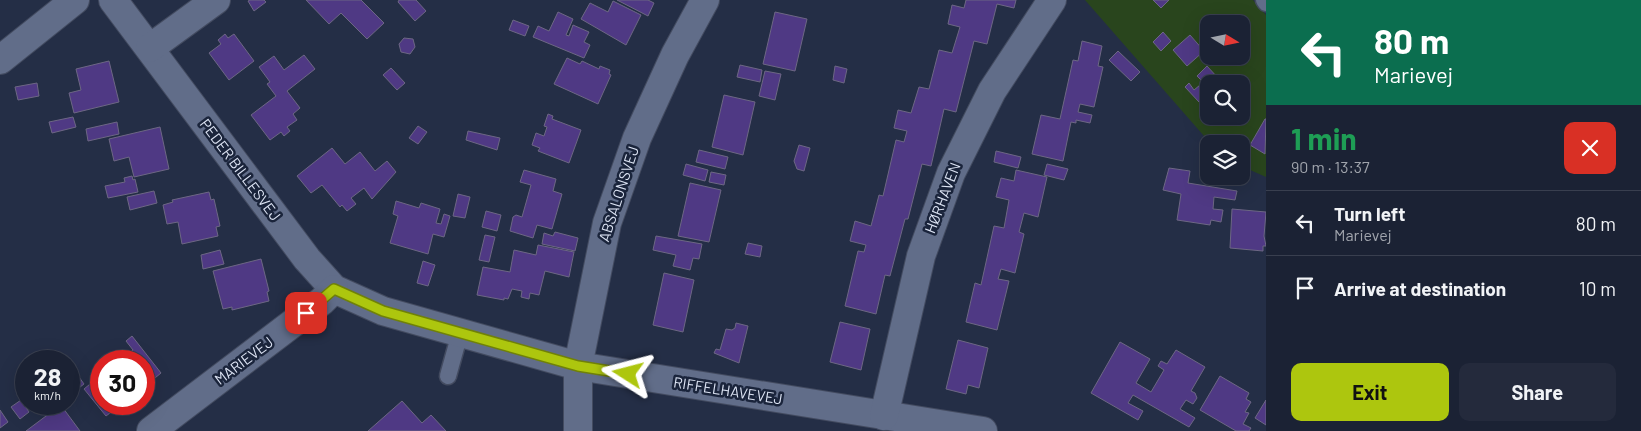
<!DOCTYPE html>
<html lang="en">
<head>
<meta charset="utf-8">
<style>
	body { margin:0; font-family:Barlow,sans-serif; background:#242a3c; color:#f1f3f6; height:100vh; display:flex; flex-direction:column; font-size:19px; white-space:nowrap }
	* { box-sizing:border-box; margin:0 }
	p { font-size:16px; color:#a0a4ac }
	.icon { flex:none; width:28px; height:28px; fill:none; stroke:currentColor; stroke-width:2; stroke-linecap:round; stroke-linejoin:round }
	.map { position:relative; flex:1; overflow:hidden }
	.panel { display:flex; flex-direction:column; background:#1b2234; width:375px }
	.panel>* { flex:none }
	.top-card { background:#0b6e4f; color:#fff; overflow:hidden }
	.needle { width:32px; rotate:100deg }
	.tools { position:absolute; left:1200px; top:15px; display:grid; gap:10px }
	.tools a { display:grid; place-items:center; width:50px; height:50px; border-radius:10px; background:#1b2234; box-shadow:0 5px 20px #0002,0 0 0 1px #393f4f; font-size:25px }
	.speed { position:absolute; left:15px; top:350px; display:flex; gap:10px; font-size:25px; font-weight:700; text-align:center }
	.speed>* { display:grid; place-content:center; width:65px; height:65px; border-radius:50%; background:#1b2234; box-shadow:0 5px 20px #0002,0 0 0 1px #393f4f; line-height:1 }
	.speed small { font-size:12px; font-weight:400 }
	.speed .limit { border:8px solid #d22; background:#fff; color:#111 }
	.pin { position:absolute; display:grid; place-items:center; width:42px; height:42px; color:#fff; margin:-21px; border-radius:10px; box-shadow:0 2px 8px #0006 }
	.me { position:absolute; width:55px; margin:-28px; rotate:279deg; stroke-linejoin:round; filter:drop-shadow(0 0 4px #0008) }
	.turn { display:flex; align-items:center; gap:18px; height:105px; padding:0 25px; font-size:22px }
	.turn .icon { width:65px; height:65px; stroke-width:2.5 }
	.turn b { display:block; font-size:35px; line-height:42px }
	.round { display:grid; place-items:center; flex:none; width:52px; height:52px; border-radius:10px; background:#242a3c }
	.summary { display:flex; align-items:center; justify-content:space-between; height:85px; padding:0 25px }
	h1 { font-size:30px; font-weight:700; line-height:38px; color:#1e9e55 }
	.action { display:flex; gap:10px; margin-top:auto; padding:10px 25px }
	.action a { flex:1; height:58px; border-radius:10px; background:#adc60e; color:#111; font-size:20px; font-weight:700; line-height:58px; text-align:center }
	.action a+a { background:#242a3c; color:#f1f3f6 }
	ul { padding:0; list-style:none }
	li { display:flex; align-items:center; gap:15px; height:65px; padding:0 25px; border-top:1px solid #393f4f }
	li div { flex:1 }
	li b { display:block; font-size:19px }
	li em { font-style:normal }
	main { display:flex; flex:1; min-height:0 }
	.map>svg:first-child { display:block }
</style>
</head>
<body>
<main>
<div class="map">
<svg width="1266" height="431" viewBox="0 0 1266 431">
	<rect width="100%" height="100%" fill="#242e46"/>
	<path fill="#29451d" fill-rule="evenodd" d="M 1085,0 L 1253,0 L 1266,15 L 1266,177 L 1241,166 L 1241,144 L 1211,144 ZM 1209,24 L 1241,24 L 1241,56 L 1209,56 ZM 1209,84 L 1241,84 L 1241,116 L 1209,116 Z"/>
	<g fill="#4f3984" stroke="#6d6784">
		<polygon points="250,0 264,0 266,2 254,11 248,1"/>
		<polygon points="306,0 361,0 384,23 367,39 341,13 329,24"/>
		<polygon points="399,0 416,0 426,11 415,21 398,2"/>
		<polygon points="617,0 648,0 654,3 648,16"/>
		<polygon points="966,0 1016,0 1014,8 997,4 987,44 974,41 956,112 944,109 931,166 922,164 908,219 905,219 890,276 885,275 876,314 845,306 858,251 864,252 866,245 850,241 855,221 871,226 879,195 883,196 896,140 904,142 907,131 894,128 898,110 911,113 919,87 929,89 939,50 952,53 960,27 948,24 952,5 964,8"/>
		<polygon points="1153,0 1169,0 1161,8"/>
		<polygon points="613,1 641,15 626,45 581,19 590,3 608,12"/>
		<polygon points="558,12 573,19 566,35 569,36 573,25 589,32 584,42 590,45 584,58 533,37 538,26 549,31"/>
		<polygon points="775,12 807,19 795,71 763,64"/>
		<polygon points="513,20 529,26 525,36 509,30"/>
		<polygon points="1163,32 1171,41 1161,51 1153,42"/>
		<polygon points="225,34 228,38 234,34 254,61 229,80 209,53 221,44 218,40"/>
		<polygon points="1190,35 1204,51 1187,66 1173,50"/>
		<polygon points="404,38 413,39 415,47 410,54 401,52 399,44"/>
		<polygon points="1082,41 1102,46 1098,66 1103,67 1094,107 1080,104 1078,112 1092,115 1090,123 1076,120 1076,123 1071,122 1063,161 1032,154 1041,115 1060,119 1073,60 1078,61"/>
		<polygon points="1118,51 1140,72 1131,81 1109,60"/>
		<polygon points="304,55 315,69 287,91 300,108 293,114 297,120 287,127 290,131 284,136 281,132 270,140 251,115 276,96 267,84 270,82 259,67 274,56 284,70"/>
		<polygon points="567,58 580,64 582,61 599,69 600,66 610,70 609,74 611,75 598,104 554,84"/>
		<polygon points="109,61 119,102 74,113 69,93 81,90 76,69"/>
		<polygon points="740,65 762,70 760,82 737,77"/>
		<polygon points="835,66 847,69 844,83 833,80"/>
		<polygon points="1207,66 1218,78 1209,84 1208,87 1197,76"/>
		<polygon points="391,68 405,83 397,90 383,75"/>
		<polygon points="765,71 781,74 775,100 759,96"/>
		<polygon points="37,83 39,96 18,100 15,87"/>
		<polygon points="1189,83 1194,90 1200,85 1208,93 1199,102 1185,87"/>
		<polygon points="724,95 755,102 743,155 712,147"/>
		<polygon points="548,114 553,116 552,119 581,130 569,163 538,151 540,148 532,145 536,133 544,136 547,127 544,126"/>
		<polygon points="73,117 76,127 52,133 49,122"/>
		<polygon points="1265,119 1266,119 1265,154 1250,145"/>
		<polygon points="117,122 119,134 88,141 86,129"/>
		<polygon points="418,126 427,132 418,144 409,138"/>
		<polygon points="160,127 169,169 134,177 129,157 114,161 109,139"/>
		<polygon points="468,131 500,138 497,150 466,140"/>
		<polygon points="799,145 810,148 804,171 797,169 794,161"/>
		<polygon points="332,148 345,164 360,152 375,171 387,161 396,172 372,199 364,188 351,198 356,204 347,211 342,205 340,207 322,185 311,193 297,176"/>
		<polygon points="699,150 728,157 725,169 696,162"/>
		<polygon points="996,151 1021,157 1018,168 994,162"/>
		<polygon points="686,164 708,170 705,181 683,175"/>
		<polygon points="1047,164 1068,169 1064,180 1044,175"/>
		<polygon points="1169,168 1190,171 1188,183 1237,191 1235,200 1214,197 1213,209 1223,210 1221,222 1211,220 1210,225 1177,220 1181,194 1163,190"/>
		<polygon points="524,170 556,179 553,191 562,194 552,229 537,225 533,238 510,231 513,217 516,215 522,217 531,185 520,182"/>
		<polygon points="1016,170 1047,177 1038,217 1024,213 1019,232 1024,234 1015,273 1001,269 998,279 1009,281 997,330 966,322 975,283 981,285 994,226 1004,228 1009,200 996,197 1001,178 1014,181"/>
		<polygon points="711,172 726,175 724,185 709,182"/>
		<polygon points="132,176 133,180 135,179 138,192 108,198 105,186 125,182 124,178"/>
		<polygon points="690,183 721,190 709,242 678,236"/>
		<polygon points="154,191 157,203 130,210 127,197"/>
		<polygon points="209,192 211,200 214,199 220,226 216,227 218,236 182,244 178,222 167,224 163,205 173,202 172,200"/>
		<polygon points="458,194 470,197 465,218 453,216"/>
		<polygon points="396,201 419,208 421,203 440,209 436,223 441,224 444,214 450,216 444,237 433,234 428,254 390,243 398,216 393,214"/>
		<polygon points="1232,209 1266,212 1264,236 1266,246 1263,246 1263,251 1230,248"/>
		<polygon points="486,211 501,215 497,231 482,227"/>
		<polygon points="555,232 578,238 575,251 542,244 544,233 553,236"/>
		<polygon points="485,235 495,237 489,262 479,260"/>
		<polygon points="656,236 702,244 699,259 693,258 690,270 673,266 676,255 653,250"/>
		<polygon points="748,243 762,246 760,257 745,254"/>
		<polygon points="538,245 574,252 569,277 545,271 539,295 530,293 529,299 521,297 522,291 512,289 508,299 504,298 504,300 477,295 483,267 510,272 514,250 536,255"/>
		<polygon points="220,250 224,264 203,269 201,255"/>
		<polygon points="261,259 269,291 267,292 269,301 232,310 232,307 223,309 213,271"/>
		<polygon points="423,261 435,265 428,286 417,283"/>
		<polygon points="664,273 694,280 683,332 653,325"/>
		<polygon points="840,322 870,329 861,370 830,362"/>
		<polygon points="736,323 748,326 739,363 714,353 716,349 720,350 726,329 732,330 735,328"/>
		<polygon points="132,336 161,373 144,387 144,361 119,361 133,350 126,341"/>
		<polygon points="958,340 988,348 979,388 968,385 966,394 946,389"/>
		<polygon points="1120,342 1150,359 1136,383 1151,392 1164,370 1158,366 1161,361 1167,364 1176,350 1205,367 1191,391 1195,393 1197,398 1193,404 1186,400 1180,409 1195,418 1189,427 1133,395 1128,403 1143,411 1138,420 1091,393"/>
		<polygon points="74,370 84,384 71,394 75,399 69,403 69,373"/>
		<polygon points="101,375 101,404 122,404 106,416 84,389"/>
		<polygon points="1220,376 1249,393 1246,399 1251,402 1245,412 1249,413 1243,424 1251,428 1249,431 1236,431 1200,410"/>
		<polygon points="21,400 29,412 20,419 11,407"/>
		<polygon points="1266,400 1266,425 1255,418"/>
		<polygon points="402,401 422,423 431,415 446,431 368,431"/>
		<polygon points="62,404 68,404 63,408 80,431 26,431"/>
		<polygon points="0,410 8,422 0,428"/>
	</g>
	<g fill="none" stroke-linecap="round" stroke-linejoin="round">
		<g stroke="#434b60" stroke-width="19">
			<g id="service">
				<polyline points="1264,0 1266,3"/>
				<polyline points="448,376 460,333"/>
			</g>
		</g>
		<g stroke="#434b60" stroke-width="30">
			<g id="minor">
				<polyline points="113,0 307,259 334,289 383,311 578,366 983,431"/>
				<polyline points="150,48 216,0"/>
				<polyline points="0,60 75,0"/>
				<polyline points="884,416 921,256 951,173 992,91 1052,0"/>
				<polyline points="151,431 322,301 334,289"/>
				<polyline points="578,431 578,366 607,223 637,138 675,55 705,0"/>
			</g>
		</g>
		<use href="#service" stroke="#616d89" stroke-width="16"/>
		<use href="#minor" stroke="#616d89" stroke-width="28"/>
	</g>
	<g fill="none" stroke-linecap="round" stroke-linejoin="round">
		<g stroke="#708109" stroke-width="12">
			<polyline id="route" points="306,313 334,289 383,311 578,366 628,374"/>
		</g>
		<use href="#route" stroke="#adc60e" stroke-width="9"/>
	</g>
	<g text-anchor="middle" stroke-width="5" stroke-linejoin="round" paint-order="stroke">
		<g font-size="15" fill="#dee5f5" stroke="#1a243b">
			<text transform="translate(240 170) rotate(53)" y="5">PEDER BILLESVEJ</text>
			<text transform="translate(619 194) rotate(-72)" y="5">ABSALONSVEJ</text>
			<text transform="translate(943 198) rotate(-69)" y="5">HØRHAVEN</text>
			<text transform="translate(244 361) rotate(-37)" y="5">MARIEVEJ</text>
			<text transform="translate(728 391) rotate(9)" y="5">RIFFELHAVEVEJ</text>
		</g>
	</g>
</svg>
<div class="tools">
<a><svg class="needle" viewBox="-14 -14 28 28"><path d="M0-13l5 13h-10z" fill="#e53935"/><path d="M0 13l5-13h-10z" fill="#a0a4ac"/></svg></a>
<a><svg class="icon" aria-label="search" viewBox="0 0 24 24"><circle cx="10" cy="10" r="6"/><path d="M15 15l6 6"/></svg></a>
<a><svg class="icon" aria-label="layers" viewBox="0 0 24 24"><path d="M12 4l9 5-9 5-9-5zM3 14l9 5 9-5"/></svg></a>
</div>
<div class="speed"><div>28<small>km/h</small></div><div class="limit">30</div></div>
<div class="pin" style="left:306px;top:313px;background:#d93025"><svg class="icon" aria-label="arrive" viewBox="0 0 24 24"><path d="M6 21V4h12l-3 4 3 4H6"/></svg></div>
<svg class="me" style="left:628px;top:374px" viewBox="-20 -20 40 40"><path d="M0-17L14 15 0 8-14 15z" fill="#adc60e" stroke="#fff" stroke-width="4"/></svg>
</div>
<section class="panel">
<div class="top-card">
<div class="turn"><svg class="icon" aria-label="left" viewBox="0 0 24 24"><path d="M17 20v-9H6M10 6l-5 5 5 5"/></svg><div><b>80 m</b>Marievej</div></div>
</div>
<div class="summary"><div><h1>1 min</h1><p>90 m · 13:37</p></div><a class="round" style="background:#d93025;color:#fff"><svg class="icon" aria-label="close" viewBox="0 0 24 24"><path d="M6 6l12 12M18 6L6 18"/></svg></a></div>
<ul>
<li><svg class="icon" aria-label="left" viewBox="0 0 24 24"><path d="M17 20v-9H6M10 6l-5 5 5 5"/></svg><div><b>Turn left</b><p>Marievej</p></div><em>80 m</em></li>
<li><svg class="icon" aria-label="arrive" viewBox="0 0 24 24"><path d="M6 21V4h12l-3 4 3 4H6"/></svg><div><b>Arrive at destination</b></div><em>10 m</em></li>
</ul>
<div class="action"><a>Exit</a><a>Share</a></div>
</section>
</main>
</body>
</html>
